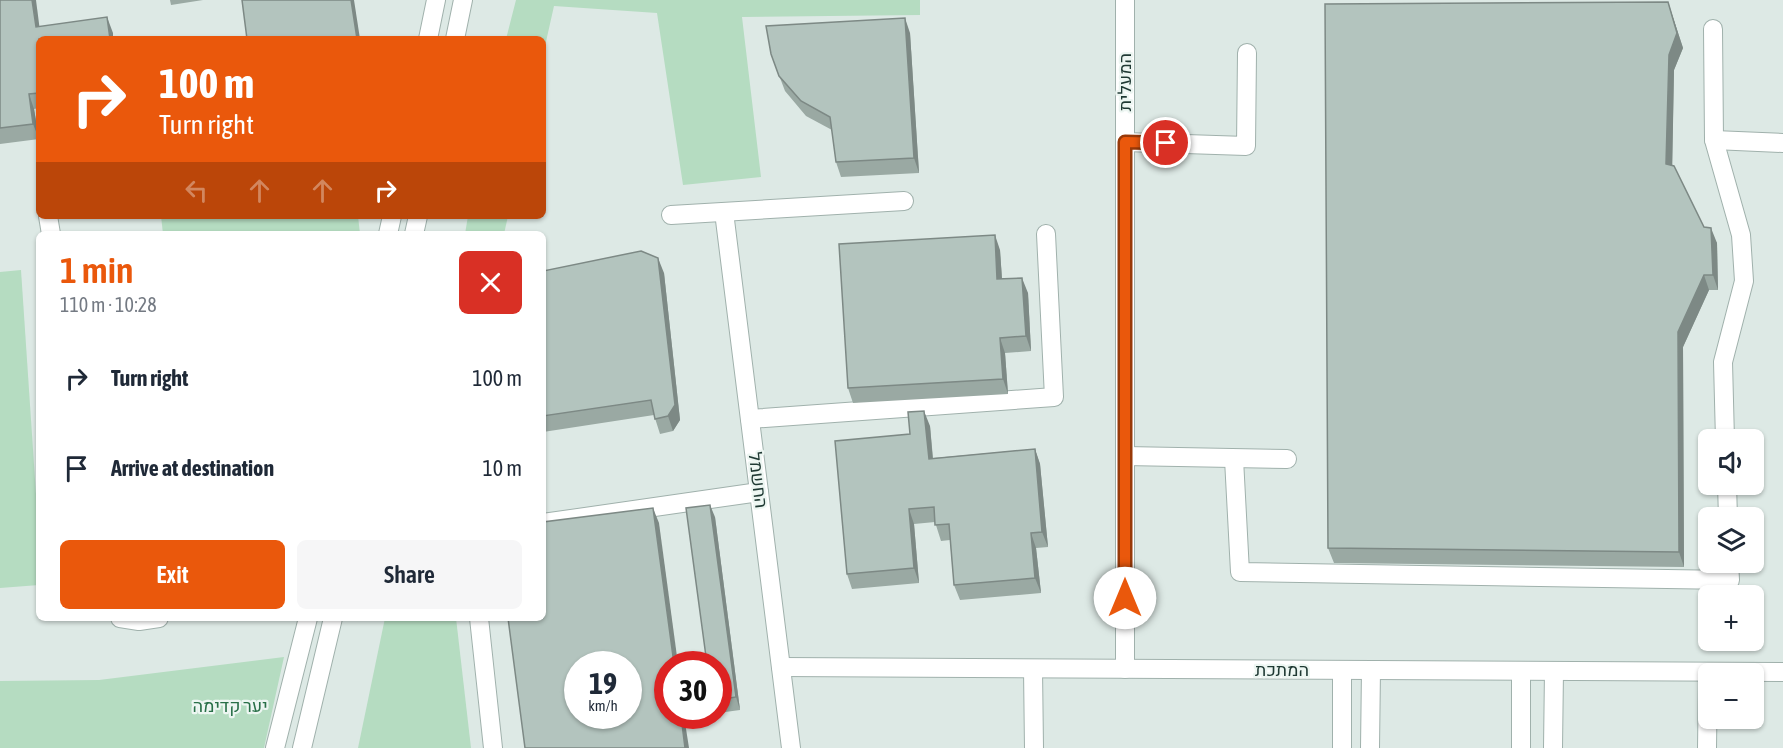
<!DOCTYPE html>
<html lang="en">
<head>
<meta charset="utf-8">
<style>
	body { margin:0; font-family:"Asap Condensed",Heebo,sans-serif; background:#f6f6f7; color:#1f2937; height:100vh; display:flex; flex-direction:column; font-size:22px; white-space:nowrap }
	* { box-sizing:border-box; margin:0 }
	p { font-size:20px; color:#747a83 }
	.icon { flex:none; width:33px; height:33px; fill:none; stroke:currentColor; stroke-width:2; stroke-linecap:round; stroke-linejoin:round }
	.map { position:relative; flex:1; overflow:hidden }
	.side { position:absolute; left:36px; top:231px; width:510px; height:390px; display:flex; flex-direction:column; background:#fff; border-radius:9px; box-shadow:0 2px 4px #0004 }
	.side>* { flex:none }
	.banner { position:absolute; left:36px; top:36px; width:510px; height:183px; border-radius:9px; box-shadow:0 2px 4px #0004; background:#ea580c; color:#fff; overflow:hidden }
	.tools { position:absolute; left:1698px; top:429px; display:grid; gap:12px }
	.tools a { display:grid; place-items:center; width:66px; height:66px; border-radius:9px; background:#fff; box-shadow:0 2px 4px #0004; font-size:30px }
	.speed { position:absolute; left:564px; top:651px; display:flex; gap:12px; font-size:30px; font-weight:700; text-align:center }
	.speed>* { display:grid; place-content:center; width:78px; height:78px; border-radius:50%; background:#fff; box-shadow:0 2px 4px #0004; line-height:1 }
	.speed small { font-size:15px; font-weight:400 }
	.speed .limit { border:9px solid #d22; background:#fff; color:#111 }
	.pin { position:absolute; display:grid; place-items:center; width:51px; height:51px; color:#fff; margin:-26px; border:3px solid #fff; border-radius:50%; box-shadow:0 2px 6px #0007 }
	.me { position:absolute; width:66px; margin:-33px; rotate:0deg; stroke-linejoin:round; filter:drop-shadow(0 0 4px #0008) }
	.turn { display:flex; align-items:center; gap:21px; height:126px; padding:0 24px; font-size:27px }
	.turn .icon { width:78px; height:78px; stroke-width:2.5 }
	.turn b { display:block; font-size:42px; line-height:51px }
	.lanes { display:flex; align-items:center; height:57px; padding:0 24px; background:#0003; justify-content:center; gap:30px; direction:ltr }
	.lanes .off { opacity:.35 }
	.round { display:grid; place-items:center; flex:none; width:63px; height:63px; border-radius:9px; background:#f6f6f7 }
	.overview { display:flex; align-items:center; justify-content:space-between; height:102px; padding:0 24px }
	h1 { font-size:36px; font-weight:600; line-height:45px; color:#ea580c }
	.button { display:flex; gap:12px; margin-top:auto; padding:12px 24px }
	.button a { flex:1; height:69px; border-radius:9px; background:#ea580c; color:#fff; font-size:24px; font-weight:600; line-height:69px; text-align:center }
	.button a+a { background:#f6f6f7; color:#1f2937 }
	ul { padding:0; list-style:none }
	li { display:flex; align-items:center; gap:18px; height:90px; padding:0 24px }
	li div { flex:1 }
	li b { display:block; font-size:22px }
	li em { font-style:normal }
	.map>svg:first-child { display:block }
</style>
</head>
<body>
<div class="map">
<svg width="1783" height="748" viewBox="0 0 1783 748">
	<rect width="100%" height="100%" fill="#dde9e5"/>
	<g fill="#b5dcc1">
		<polygon points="516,0 920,0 920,15 742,17 761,177 683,185 657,13 554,6 543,55 543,39 506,39"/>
		<polygon points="161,216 358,216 360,234 163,234"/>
		<polygon points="468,216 508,216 504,234 465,234"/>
		<polygon points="21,270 39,539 39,585 0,588 0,272"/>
		<polygon points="385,618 456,618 471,748 358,748"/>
		<polygon points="284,657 264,748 0,748 0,681 99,680"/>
	</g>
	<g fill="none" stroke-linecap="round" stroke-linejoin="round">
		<g stroke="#a0b1ac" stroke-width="20">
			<g id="minor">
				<polyline points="1125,0 1125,669"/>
				<polyline points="1713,29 1714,140 1741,235 1744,281 1723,362 1725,440"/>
				<polyline points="428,39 436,0"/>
				<polyline points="455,39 463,0"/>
				<polyline points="1714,140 1783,143"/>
				<polyline points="1125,142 1246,146 1247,53"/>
				<polyline points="724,212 791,748"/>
				<polyline points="671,215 904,201"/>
				<polyline points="48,216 51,234"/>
				<polyline points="388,234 392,216"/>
				<polyline points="414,234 418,216"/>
				<polyline points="750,419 1054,397 1046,234"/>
				<polyline points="1125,456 1287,459"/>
				<polyline points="1234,459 1240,572 1730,580 1729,562"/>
				<polyline points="1727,484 1728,518"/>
				<polyline points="543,523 759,492"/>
				<polyline points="120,618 139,621 159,618"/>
				<polyline points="479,618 493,748"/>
				<polyline points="781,667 1783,672"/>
				<polyline points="1033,669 1034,748"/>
				<polyline points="1342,670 1342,748"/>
				<polyline points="1521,671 1521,748"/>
				<polyline points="275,748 308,618"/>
				<polyline points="302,748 333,618"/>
				<polyline points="1370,748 1371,670"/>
				<polyline points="1553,748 1554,671"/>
				<polyline points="1707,748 1708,672"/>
			</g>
		</g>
		<use href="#minor" stroke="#fff" stroke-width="18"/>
	</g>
	<g fill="#9aa9a3">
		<polygon points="0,0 40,27 113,33 113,39 39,39 39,108 34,109 39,139 0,144"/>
		<polygon points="170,0 203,0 171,5"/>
		<polygon points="1668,2 1683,48 1674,70 1672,166 1704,227 1717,243 1718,290 1709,290 1683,347 1684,567 1334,563 1328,548"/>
		<polygon points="910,33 919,173 841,177 836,162 832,130 806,116 785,91 771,54"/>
		<polygon points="1000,250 1002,279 1028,293 1031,351 1005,353 1008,394 853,403 848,388"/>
		<polygon points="543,271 664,273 680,420 673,431 660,434 654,415 543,432"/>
		<polygon points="930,426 933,458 1035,449 1040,464 1048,547 1036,548 1041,593 960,600 954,585 950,540 941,541 935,522 914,524 919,583 852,589 847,574 910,434"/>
		<polygon points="715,517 740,710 718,713 718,664"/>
	</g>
	<g fill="#7d8985">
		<polygon points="32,0 36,0 41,39 36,27"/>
		<polygon points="351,0 354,0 360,39 357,39"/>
		<polygon points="1668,2 1683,48 1674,70 1672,179 1666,164"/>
		<polygon points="107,17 113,33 113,39 110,39"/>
		<polygon points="905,18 910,33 919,173 914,158"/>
		<polygon points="29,94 34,109 39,139 33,124"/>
		<polygon points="1711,228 1717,243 1718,290 1713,275"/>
		<polygon points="995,235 1000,250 1003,294 997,279"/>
		<polygon points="658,258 664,273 680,420 673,431 668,416"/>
		<polygon points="1704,275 1709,290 1683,347 1684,567 1679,552 1678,332"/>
		<polygon points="1022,278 1028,293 1031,351 1026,336"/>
		<polygon points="1000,338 1005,353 1008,394 1003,379"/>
		<polygon points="924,411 930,426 934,474 929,459"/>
		<polygon points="1035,449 1040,464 1048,547 1042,532"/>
		<polygon points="710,505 715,517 740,710 736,697"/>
		<polygon points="653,508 659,523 678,664 674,664"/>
		<polygon points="909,509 914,524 919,583 914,568"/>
		<polygon points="1031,533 1036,548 1041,593 1035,578"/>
		<polygon points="681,716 684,716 689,748 685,748"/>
	</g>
	<g fill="#b3c4be" stroke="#7d8985" stroke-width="1.5" fill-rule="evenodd">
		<polygon points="0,0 32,0 36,27 107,17 110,39 39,39 39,93 29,94 33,124 0,128"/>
		<polygon points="242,0 351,0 357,39 247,39"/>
		<polygon points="1668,2 1677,33 1669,55 1666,164 1674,166 1704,227 1711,228 1713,275 1704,275 1678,332 1679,552 1328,548 1325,4"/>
		<polygon points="905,18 914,158 836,162 830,117 801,101 779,76 771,54 766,26"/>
		<polygon points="995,235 997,279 1022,278 1026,336 1000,338 1003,379 848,388 839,244"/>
		<polygon points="641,251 658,258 675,405 668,416 655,419 651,400 543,416 543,271"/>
		<polygon points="924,411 929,459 1035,449 1042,532 1031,533 1035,578 954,585 949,524 935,525 934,507 909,509 914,568 847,574 835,441 910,434 908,412"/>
		<polygon points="710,505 736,697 718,700 718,664 707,664 686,508"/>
		<path d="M 653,508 L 674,664 L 668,664 L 668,716 L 681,716 L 685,748 L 525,748 L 508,618 L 543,618 L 543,522 ZM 578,664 L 628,664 L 628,716 L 578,716 Z"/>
	</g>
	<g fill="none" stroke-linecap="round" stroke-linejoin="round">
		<g stroke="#983908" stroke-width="15">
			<polyline id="route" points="1125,598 1125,142 1166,143"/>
		</g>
		<use href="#route" stroke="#ea580c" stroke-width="10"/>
	</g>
	<g text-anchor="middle" stroke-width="4.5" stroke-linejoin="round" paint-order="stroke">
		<g font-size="18" fill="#1f3933" stroke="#edf6f2">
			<text transform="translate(1125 82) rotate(-90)" y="6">המעלית</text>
			<text transform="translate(758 480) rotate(83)" y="6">החשמל</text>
			<text x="1282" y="676">המתכת</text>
		</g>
		<g font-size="18" fill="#297048" stroke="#edf6f2">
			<text x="230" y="712">יער קדימה</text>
		</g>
	</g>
</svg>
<div class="tools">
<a><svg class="icon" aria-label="sound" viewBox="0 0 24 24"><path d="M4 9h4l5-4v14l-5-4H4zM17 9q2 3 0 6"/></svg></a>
<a><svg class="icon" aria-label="layers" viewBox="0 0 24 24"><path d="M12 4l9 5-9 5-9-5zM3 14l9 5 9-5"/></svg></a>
<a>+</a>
<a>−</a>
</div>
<div class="speed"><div>19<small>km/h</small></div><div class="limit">30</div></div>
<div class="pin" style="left:1166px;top:143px;background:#d93025"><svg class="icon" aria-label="arrive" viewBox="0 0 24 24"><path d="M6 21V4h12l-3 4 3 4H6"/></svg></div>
<svg class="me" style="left:1125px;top:598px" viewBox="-20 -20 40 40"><circle r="19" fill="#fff"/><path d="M0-13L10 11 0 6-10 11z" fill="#ea580c"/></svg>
<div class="banner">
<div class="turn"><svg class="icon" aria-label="right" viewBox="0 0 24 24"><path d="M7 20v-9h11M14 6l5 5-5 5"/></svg><div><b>100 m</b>Turn right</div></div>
<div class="lanes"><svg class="icon off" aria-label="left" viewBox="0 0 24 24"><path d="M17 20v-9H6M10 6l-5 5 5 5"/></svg><svg class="icon off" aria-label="ahead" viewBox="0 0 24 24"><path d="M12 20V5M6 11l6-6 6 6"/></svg><svg class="icon off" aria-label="ahead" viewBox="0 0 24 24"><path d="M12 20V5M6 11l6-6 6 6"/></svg><svg class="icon" aria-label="right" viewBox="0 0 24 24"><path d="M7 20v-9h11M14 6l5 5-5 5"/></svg></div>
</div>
<section class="side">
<div class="overview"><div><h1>1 min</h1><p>110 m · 10:28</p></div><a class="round" style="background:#d93025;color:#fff"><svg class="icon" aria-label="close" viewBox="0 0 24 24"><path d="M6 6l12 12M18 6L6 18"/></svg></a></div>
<ul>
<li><svg class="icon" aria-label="right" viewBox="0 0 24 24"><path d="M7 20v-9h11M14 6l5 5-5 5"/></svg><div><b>Turn right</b></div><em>100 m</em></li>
<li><svg class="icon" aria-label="arrive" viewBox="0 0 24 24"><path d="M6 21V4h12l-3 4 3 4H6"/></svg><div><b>Arrive at destination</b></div><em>10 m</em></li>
</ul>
<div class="button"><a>Exit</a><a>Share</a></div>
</section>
</div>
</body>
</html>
